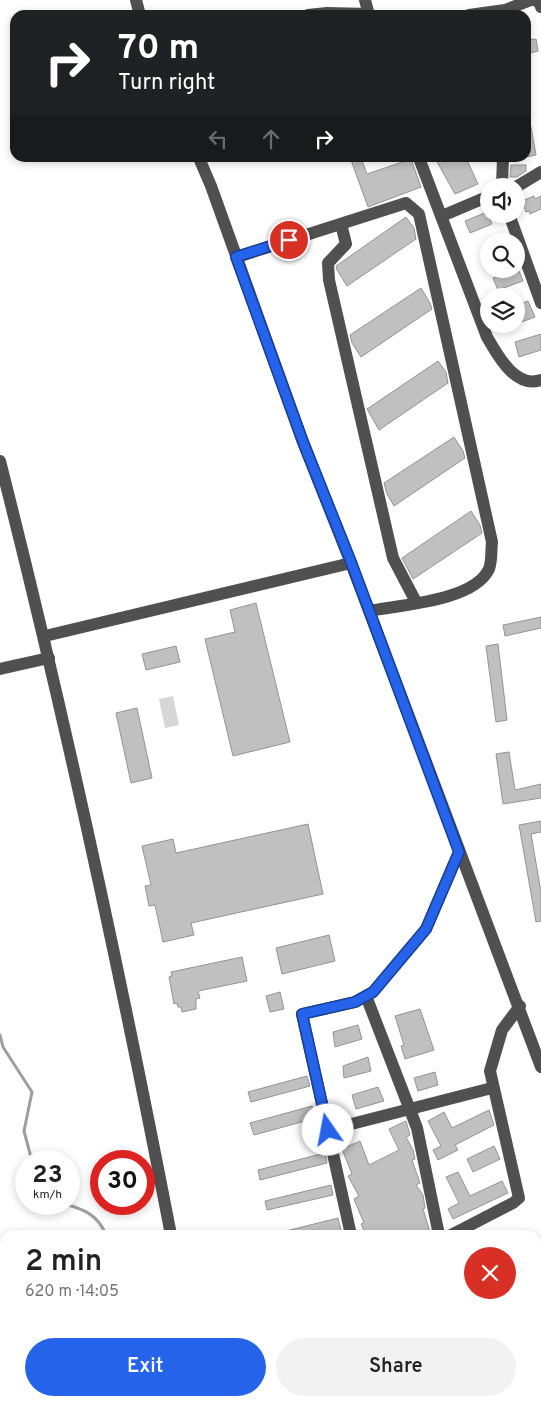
<!DOCTYPE html>
<html lang="en">
<head>
<meta charset="utf-8">
<style>
	body { margin:0; font-family:Overpass,sans-serif; background:#f2f2f2; color:#222; height:100vh; display:flex; flex-direction:column; font-size:19px; white-space:nowrap }
	* { box-sizing:border-box; margin:0 }
	p { font-size:16px; color:#767676 }
	.icon { flex:none; width:28px; height:28px; fill:none; stroke:currentColor; stroke-width:2; stroke-linecap:round; stroke-linejoin:round }
	.map { position:relative; flex:1; overflow:hidden }
	.side { position:absolute; left:0px; top:1230px; width:541px; height:176px; display:flex; flex-direction:column; background:#fff; border-radius:15px 15px 0 0; box-shadow:0 2px 8px #0003 }
	.side>* { flex:none }
	.banner { position:absolute; left:10px; top:10px; width:521px; height:152px; border-radius:15px; box-shadow:0 2px 8px #0003; background:#202124; color:#fff; overflow:hidden }
	.buttons { position:absolute; left:480px; top:178px; display:grid; gap:10px }
	.buttons a { display:grid; place-items:center; width:45px; height:45px; border-radius:50%; background:#fff; box-shadow:0 2px 8px #0003; font-size:25px }
	.speed { position:absolute; left:15px; top:1150px; display:flex; gap:10px; font-size:25px; font-weight:700; text-align:center }
	.speed>* { display:grid; place-content:center; width:65px; height:65px; border-radius:50%; background:#fff; box-shadow:0 2px 8px #0003; line-height:1 }
	.speed small { font-size:12px; font-weight:400 }
	.speed .limit { border:8px solid #d22; background:#fff; color:#111 }
	.pin { position:absolute; display:grid; place-items:center; width:42px; height:42px; color:#fff; margin:-21px; border:2px solid #fff; border-radius:50%; box-shadow:0 1px 5px #0007 }
	.me { position:absolute; width:55px; margin:-28px; rotate:348deg; stroke-linejoin:round; filter:drop-shadow(0 0 4px #0008) }
	.turn { display:flex; align-items:center; gap:18px; height:105px; padding:0 25px; font-size:22px }
	.turn .icon { width:65px; height:65px; stroke-width:2.5 }
	.turn b { display:block; font-size:35px; line-height:42px }
	.lanes { display:flex; align-items:center; height:48px; padding:0 25px; background:#0003; justify-content:center; gap:25px; direction:ltr }
	.lanes .off { opacity:.35 }
	.round { display:grid; place-items:center; flex:none; width:52px; height:52px; border-radius:26px; background:#f2f2f2 }
	.head { display:flex; align-items:center; justify-content:space-between; height:85px; padding:0 25px }
	h1 { font-size:30px; font-weight:600; line-height:38px }
	.action { display:flex; gap:10px; margin-top:auto; padding:10px 25px }
	.action a { flex:1; height:58px; border-radius:30px; background:#2563eb; color:#fff; font-size:20px; font-weight:600; line-height:58px; text-align:center }
	.action a+a { background:#f2f2f2; color:#222 }
	.map>svg:first-child { display:block }
</style>
</head>
<body>
<div class="map">
<svg width="541" height="1406" viewBox="0 0 541 1406">
	<rect width="100%" height="100%" fill="#fff"/>
	<polygon fill="#d7d7d7" points="173,696 179,725 165,728 159,699"/>
	<g fill="none" stroke-linecap="round" stroke-linejoin="round">
		<g stroke="#9e9e9e" stroke-width="3">
			<polyline points="0,1035 3,1047 32,1092 24,1131 32,1161"/>
			<path d="M 64,1204 C 84,1209 98,1215 106,1235"/>
			<polyline points="117,1401 123,1406"/>
		</g>
	</g>
	<g fill="#c0c0c0" stroke="#949494">
		<polygon points="536,39 538,51 526,54 526,40"/>
		<polygon points="531,127 536,155 526,157 526,128"/>
		<polygon points="361,158 367,174 411,159 421,187 368,207 351,160"/>
		<polygon points="435,158 466,158 478,184 455,194"/>
		<polygon points="511,165 526,165 526,171 517,177 510,177"/>
		<polygon points="534,196 535,199 541,196 541,209 530,214 529,211 526,212 522,201"/>
		<polygon points="487,212 492,224 470,233 465,221"/>
		<polygon points="406,217 414,228 416,239 347,286 337,270 336,266"/>
		<polygon points="515,269 516,272 519,271 523,281 498,290 493,278"/>
		<polygon points="421,288 430,303 432,309 361,357 352,343 350,335"/>
		<polygon points="528,301 535,317 516,324 516,305"/>
		<polygon points="541,334 541,350 519,357 515,342"/>
		<polygon points="438,361 446,372 448,383 379,430 367,409"/>
		<polygon points="454,437 463,451 465,458 394,506 387,494 384,483"/>
		<polygon points="471,511 480,525 482,533 413,579 402,558"/>
		<polygon points="256,603 290,742 233,756 205,639 235,632 230,610"/>
		<polygon points="541,617 541,628 505,636 503,625"/>
		<polygon points="498,644 507,720 496,722 486,646"/>
		<polygon points="176,646 180,662 146,670 142,654"/>
		<polygon points="137,708 152,778 131,783 116,713"/>
		<polygon points="509,752 515,790 541,784 541,798 503,804 496,754"/>
		<polygon points="541,821 541,832 531,834 541,892 541,921 536,922 519,825"/>
		<polygon points="308,824 323,894 191,923 194,935 163,942 155,905 149,906 145,886 151,885 142,846 173,839 176,853"/>
		<polygon points="329,935 335,961 282,974 276,948"/>
		<polygon points="242,957 247,981 198,991 200,998 196,999 196,1009 182,1012 181,1007 178,1007 177,1003 174,1004 169,977 172,976 171,972"/>
		<polygon points="280,992 284,1009 270,1012 266,996"/>
		<polygon points="420,1009 434,1050 405,1059 401,1046 404,1045 395,1016"/>
		<polygon points="358,1025 362,1039 335,1047 333,1032"/>
		<polygon points="368,1057 371,1071 344,1078 343,1066"/>
		<polygon points="435,1072 438,1085 418,1091 414,1078"/>
		<polygon points="307,1076 310,1086 251,1102 248,1092"/>
		<polygon points="378,1087 384,1101 356,1109 352,1095"/>
		<polygon points="312,1106 316,1118 254,1135 250,1123"/>
		<polygon points="489,1110 494,1125 455,1145 458,1150 438,1160 433,1150 441,1146 428,1121 444,1112 452,1128"/>
		<polygon points="406,1121 410,1135 406,1137 413,1150 415,1159 412,1160 420,1183 416,1185 423,1195 425,1208 423,1209 430,1232 424,1235 366,1235 361,1224 364,1223 354,1199 359,1196 348,1176 352,1174 342,1149 360,1141 369,1165 399,1150 389,1129"/>
		<polygon points="494,1146 500,1159 473,1172 467,1159"/>
		<polygon points="325,1153 327,1163 260,1180 258,1170"/>
		<polygon points="458,1172 470,1196 502,1181 508,1193 453,1219 448,1209 459,1203 446,1177"/>
		<polygon points="331,1185 333,1195 267,1210 265,1201"/>
		<polygon points="338,1218 341,1230 319,1235 282,1235 282,1232"/>
	</g>
	<g fill="none" stroke-linecap="round" stroke-linejoin="round">
		<g stroke="#505050" stroke-width="12">
			<polyline points="136,0 140,15"/>
			<polyline points="365,0 369,15"/>
			<polyline points="535,0 540,3 541,7"/>
			<polyline points="308,15 327,13 369,14"/>
			<polyline points="469,15 505,10 531,0"/>
			<polyline points="199,158 211,186 303,442 351,563 541,1067"/>
			<path d="M 419,158 L 487,337 C 497,354 515,389 541,380"/>
			<polyline points="502,186 503,158"/>
			<polyline points="516,187 541,172"/>
			<polyline points="509,214 541,303"/>
			<polyline points="442,216 489,196"/>
			<polyline points="341,224 346,244 328,263 329,280 393,558 416,602"/>
			<path d="M 237,257 L 406,203 L 419,214 L 492,542 C 491,550 492,562 489,569 C 474,601 401,605 369,611"/>
			<path d="M 0,461 C 65,717 121,976 171,1235"/>
			<polyline points="45,636 351,563"/>
			<polyline points="0,669 49,658"/>
			<polyline points="366,996 417,1128 439,1235"/>
			<polyline points="328,1130 492,1088"/>
			<polyline points="351,1235 302,1014 355,1002 373,992 426,929 459,852"/>
			<polyline points="451,1235 513,1203 519,1198 490,1071 502,1030 520,1006"/>
			<polyline points="214,1401 215,1406"/>
		</g>
	</g>
	<g fill="none" stroke-linecap="round" stroke-linejoin="round">
		<g stroke="#184099" stroke-width="12">
			<polyline id="route" points="289,240 236,257 303,442 351,562 459,852 426,929 373,992 355,1002 302,1014 328,1130"/>
		</g>
		<use href="#route" stroke="#2563eb" stroke-width="9"/>
	</g>
</svg>
<div class="buttons">
<a><svg class="icon" aria-label="sound" viewBox="0 0 24 24"><path d="M4 9h4l5-4v14l-5-4H4zM17 9q2 3 0 6"/></svg></a>
<a><svg class="icon" aria-label="search" viewBox="0 0 24 24"><circle cx="10" cy="10" r="6"/><path d="M15 15l6 6"/></svg></a>
<a><svg class="icon" aria-label="layers" viewBox="0 0 24 24"><path d="M12 4l9 5-9 5-9-5zM3 14l9 5 9-5"/></svg></a>
</div>
<div class="speed"><div>23<small>km/h</small></div><div class="limit">30</div></div>
<div class="pin" style="left:289px;top:240px;background:#d93025"><svg class="icon" aria-label="arrive" viewBox="0 0 24 24"><path d="M6 21V4h12l-3 4 3 4H6"/></svg></div>
<svg class="me" style="left:328px;top:1130px" viewBox="-20 -20 40 40"><circle r="19" fill="#fff"/><path d="M0-13L10 11 0 6-10 11z" fill="#2563eb"/></svg>
<div class="banner">
<div class="turn"><svg class="icon" aria-label="right" viewBox="0 0 24 24"><path d="M7 20v-9h11M14 6l5 5-5 5"/></svg><div><b>70 m</b>Turn right</div></div>
<div class="lanes"><svg class="icon off" aria-label="left" viewBox="0 0 24 24"><path d="M17 20v-9H6M10 6l-5 5 5 5"/></svg><svg class="icon off" aria-label="ahead" viewBox="0 0 24 24"><path d="M12 20V5M6 11l6-6 6 6"/></svg><svg class="icon" aria-label="right" viewBox="0 0 24 24"><path d="M7 20v-9h11M14 6l5 5-5 5"/></svg></div>
</div>
<section class="side">
<div class="head"><div><h1>2 min</h1><p>620 m · 14:05</p></div><a class="round" style="background:#d93025;color:#fff"><svg class="icon" aria-label="close" viewBox="0 0 24 24"><path d="M6 6l12 12M18 6L6 18"/></svg></a></div>
<div class="action"><a>Exit</a><a>Share</a></div>
</section>
</div>
</body>
</html>
